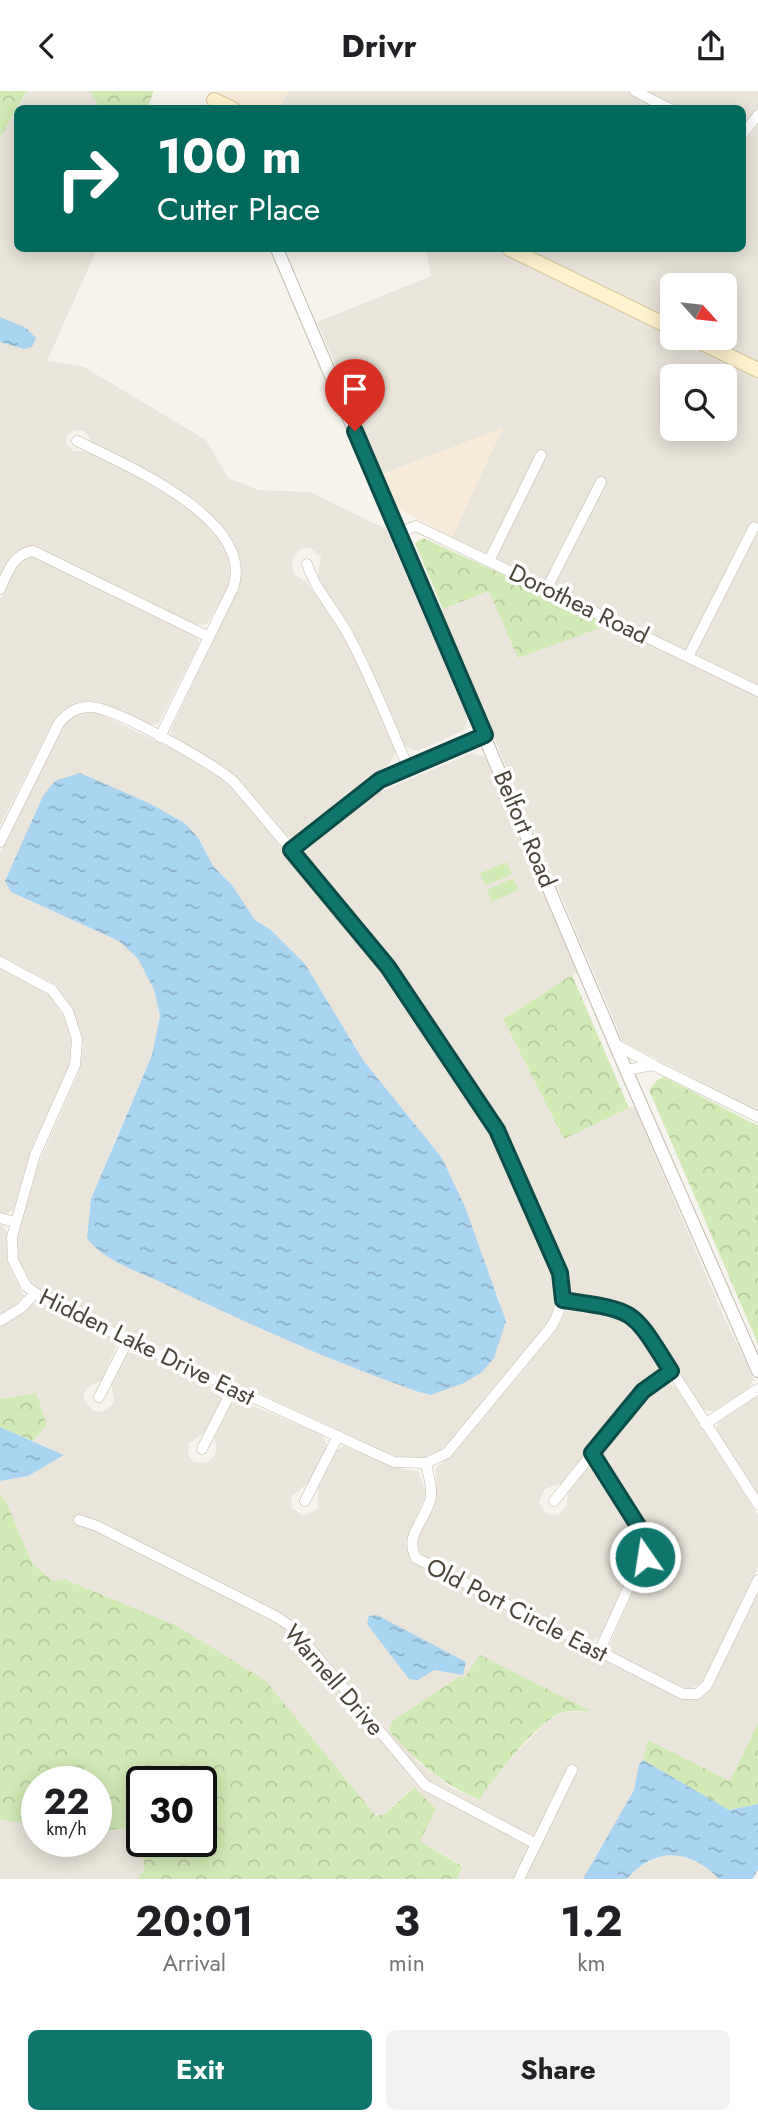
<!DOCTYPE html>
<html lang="en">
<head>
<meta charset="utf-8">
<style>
	body { margin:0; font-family:Jost,sans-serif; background:#f2f2f2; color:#202124; height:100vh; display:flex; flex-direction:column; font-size:26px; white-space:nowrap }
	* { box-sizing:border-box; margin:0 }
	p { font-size:23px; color:#757577 }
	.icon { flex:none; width:38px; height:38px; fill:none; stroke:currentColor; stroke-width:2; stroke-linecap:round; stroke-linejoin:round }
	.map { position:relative; height:1788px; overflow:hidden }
	.drawer { display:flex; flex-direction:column; background:#fff; flex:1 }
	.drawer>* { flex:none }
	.banner { position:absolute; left:14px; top:14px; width:732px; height:147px; border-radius:10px; box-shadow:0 4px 18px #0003; background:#00695c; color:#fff; overflow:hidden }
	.needle { width:46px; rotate:117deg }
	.controls { position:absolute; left:660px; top:182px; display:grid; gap:14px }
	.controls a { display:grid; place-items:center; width:77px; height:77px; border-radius:10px; background:#fff; box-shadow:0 4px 18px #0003; font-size:35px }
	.speed { position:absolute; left:21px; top:1675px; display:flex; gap:14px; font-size:35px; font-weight:700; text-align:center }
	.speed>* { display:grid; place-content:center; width:91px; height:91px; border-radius:50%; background:#fff; box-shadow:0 4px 18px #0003; line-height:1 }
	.speed small { font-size:18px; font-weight:400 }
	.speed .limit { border:4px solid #111; border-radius:10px; background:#fff; color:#111 }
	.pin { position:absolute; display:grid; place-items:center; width:60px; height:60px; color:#fff; margin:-72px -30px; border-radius:50% 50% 50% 0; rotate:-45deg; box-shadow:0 0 7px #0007 }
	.pin .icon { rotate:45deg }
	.me { position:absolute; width:77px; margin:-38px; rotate:347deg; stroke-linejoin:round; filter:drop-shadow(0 0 5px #0008) }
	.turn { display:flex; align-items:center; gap:24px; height:147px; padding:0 28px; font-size:32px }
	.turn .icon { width:91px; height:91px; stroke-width:2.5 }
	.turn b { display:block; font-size:49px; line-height:60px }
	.eta { display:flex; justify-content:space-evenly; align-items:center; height:119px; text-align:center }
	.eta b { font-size:42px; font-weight:700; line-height:49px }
	.action { display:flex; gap:14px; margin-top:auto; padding:14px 28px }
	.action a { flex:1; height:80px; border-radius:10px; background:#0f766e; color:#fff; font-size:28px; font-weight:700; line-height:80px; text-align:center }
	.action a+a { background:#f2f2f2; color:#202124 }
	header { display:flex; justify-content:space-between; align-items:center; height:91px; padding:0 28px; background:#fff; font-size:32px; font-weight:700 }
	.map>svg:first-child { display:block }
</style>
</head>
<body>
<header><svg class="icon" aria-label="back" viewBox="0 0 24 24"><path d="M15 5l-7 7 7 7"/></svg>Drivr<svg class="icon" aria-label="share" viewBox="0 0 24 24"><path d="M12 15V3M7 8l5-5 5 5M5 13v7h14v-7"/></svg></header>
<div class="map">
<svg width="758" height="1788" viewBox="0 0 758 1788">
	<defs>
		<pattern id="forest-crowns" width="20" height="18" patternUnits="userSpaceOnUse" patternTransform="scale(1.75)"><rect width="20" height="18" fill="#d2eab5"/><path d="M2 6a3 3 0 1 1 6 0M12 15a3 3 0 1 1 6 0" fill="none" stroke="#b6ca9c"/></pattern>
		<pattern id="water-ripples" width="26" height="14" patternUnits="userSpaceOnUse" patternTransform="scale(1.75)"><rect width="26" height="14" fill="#a9d4f2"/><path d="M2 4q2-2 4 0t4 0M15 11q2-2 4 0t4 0" fill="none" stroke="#8caec5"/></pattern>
	</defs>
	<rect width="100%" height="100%" fill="#f6f3ec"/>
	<g fill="#eae5da" fill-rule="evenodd">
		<polygon points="27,0 90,0 101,18 18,18"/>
		<polygon points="288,0 628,0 663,17 279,18"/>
		<polygon points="642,0 758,0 758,17 742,39 742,18 677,17"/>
		<polygon points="18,18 18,158 97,158 47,270 84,276 206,349 228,387 258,399 310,401 386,438 468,626 465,639 417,660 405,655 366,566 347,530 317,488 321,466 310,457 300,458 292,469 294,483 306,491 335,528 355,565 396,661 390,672 294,747 285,744 226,678 175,648 170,641 235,502 241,481 237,459 213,429 192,409 159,387 93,353 84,340 73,339 66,346 66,353 73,360 87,360 173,404 202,429 225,456 231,466 230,494 207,533 196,534 39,457 26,456 13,462 0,485 0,47"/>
		<polygon points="758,32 758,274 702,247 724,247 724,194 672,194 672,232 520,158 742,158 742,49 752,43"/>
		<path d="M 426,158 L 503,158 L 672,241 L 672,247 L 685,247 L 758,283 L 758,595 L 452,446 L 502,338 L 382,383 L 317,231 L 431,185 ZM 672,285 L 724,285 L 724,338 L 672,338 Z"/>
		<polygon points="28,465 35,465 196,545 199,553 158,633 147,634 99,611 87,610 66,617 52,633 0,735 0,509 18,473"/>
		<polygon points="489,500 611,533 758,604 758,1020 623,951 440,519"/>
		<path d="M 96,621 L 199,671 L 233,697 L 383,879 L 492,1039 L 516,1091 L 557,1188 L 555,1219 L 549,1231 L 452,1349 L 441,1359 L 426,1367 L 397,1366 L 47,1204 L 35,1196 L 19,1174 L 17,1146 L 35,1081 L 78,983 L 83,954 L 74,922 L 55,894 L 0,865 L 0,762 L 62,636 L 78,622 ZM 45,704 L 151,713 L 186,733 L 199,748 L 213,775 L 232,794 L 255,829 L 271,839 L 305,873 L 363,969 L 442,1067 L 501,1212 L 431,1303 L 385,1289 L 235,1226 L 121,1172 L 93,1154 L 109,1063 L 152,964 L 160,925 L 154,898 L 138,868 L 119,850 L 11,801 L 5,790 Z"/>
		<polygon points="472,662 485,666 577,881 503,928 564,1047 634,1015 723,1224 754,1288 749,1298 715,1320 703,1319 646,1231 635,1219 623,1214 576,1206 569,1200 563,1176 521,1076 499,1033 393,875 304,766 307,756 368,706"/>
		<polygon points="0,876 39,895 50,905 66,929 72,953 68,981 33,1053 15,1115 12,1120 4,1123 0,1122"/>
		<polygon points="0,1131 8,1143 7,1168 11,1180 24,1205 16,1215 0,1225"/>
		<path d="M 43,1212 L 112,1247 L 117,1253 L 102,1289 L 88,1296 L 84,1302 L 84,1309 L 94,1320 L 102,1321 L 112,1314 L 114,1308 L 111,1293 L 124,1267 L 128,1262 L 138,1260 L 220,1300 L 221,1309 L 205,1341 L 188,1353 L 189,1366 L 194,1371 L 206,1372 L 214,1366 L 217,1356 L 214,1346 L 231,1313 L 238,1309 L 323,1344 L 327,1355 L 310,1390 L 291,1406 L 292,1417 L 303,1425 L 318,1418 L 318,1396 L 336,1360 L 343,1355 L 395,1376 L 419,1381 L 426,1403 L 406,1451 L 414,1471 L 680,1608 L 697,1608 L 711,1597 L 758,1500 L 758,1632 L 730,1690 L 648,1650 L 643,1669 L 639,1673 L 634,1699 L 583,1788 L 458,1788 L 462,1774 L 420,1750 L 413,1696 L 385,1723 L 376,1725 L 266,1590 L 53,1490 L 32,1472 L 5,1408 L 0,1405 L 0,1390 L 28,1385 L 64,1364 L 33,1350 L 47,1334 L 36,1302 L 0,1308 L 0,1235 L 16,1227 L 32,1213 ZM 377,1524 L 466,1571 L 460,1583 L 434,1579 L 418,1589 L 393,1567 L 367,1533 ZM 459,1586 L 465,1586 L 590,1620 L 563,1621 L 550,1628 L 490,1688 L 479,1709 L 451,1697 L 416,1669 L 392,1630 Z"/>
		<polygon points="574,1216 621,1223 634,1231 661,1273 657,1283 632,1305 562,1392 545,1398 539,1411 546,1423 559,1424 567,1414 568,1399 586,1378 593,1377 640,1445 642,1459 601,1545 593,1550 423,1466 416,1456 416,1448 435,1410 436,1377 458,1357 556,1239 565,1221"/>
		<polygon points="667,1291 677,1297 758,1424 758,1477 703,1591 689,1599 614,1563 609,1555 652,1457 648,1441 602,1370 601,1363 644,1305"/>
		<polygon points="754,1307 758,1307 758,1404 716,1338 720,1328"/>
		<polygon points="96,1728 106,1739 136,1737 145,1777 138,1788 0,1788 0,1729 31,1733 37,1730 37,1750 96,1750"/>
		<polygon points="663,1764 688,1765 707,1775 719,1788 627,1788 637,1777"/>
	</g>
	<g fill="#f7ead8">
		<polygon points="219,0 288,0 279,18 239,17 223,10"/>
		<polygon points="503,337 452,446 396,416 382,383"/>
	</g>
	<g fill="url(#forest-crowns)" fill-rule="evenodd">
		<polygon points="0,0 27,0 0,47"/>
		<polygon points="90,0 154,0 147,17 101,18"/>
		<polygon points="423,447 611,533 518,567 489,500 443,518 415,452"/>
		<polygon points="572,884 629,1017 564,1048 503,928"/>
		<polygon points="664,986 758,1035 758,1253 649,999 657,989"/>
		<polygon points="36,1302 47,1334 33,1350 0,1336 0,1308"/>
		<path d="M 0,1405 L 5,1408 L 32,1472 L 53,1490 L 64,1488 L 177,1535 L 266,1590 L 376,1725 L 385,1723 L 414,1696 L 436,1718 L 420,1750 L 462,1775 L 458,1788 L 138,1788 L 145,1777 L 136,1737 L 106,1739 L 96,1728 L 96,1690 L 37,1690 L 37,1730 L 31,1733 L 0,1729 ZM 201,1690 L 201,1750 L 142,1750 L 142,1690 Z"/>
		<path d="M 480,1564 L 591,1620 C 582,1621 572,1619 563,1621 C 542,1626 490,1689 480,1709 C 442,1694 417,1670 389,1640 L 392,1630 L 459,1586 L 465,1586 Z"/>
		<polygon points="758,1632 758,1713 729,1719 643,1669 648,1649 730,1690"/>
	</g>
	<g fill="#d2eab5">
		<polygon points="507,771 512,783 485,795 480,782"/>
		<polygon points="514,787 519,799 492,811 487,799"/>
	</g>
	<g fill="url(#water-ripples)">
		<polygon points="0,226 26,237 36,247 32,256 24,258 0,251"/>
		<path d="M 80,682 L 151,713 L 186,733 L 199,748 L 213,775 L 232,794 L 255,829 L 271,839 L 305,873 L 363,969 L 442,1067 L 465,1116 L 506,1230 L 494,1267 L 482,1281 L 464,1292 L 431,1304 L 416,1300 C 330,1270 246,1232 165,1193 C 140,1181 103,1170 87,1147 L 91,1108 L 152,964 L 160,925 L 154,898 L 138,868 L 119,850 L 11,801 L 5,790 L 43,705 L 55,690 Z"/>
		<polygon points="0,1336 64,1364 28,1385 0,1390"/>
		<polygon points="377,1524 466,1571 463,1584 434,1579 418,1589 409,1588 367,1533 369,1525"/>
		<path d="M 643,1669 L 729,1719 L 758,1713 L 758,1778 L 753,1788 L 719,1788 C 691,1758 655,1755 627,1788 L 583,1788 L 634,1699 L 639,1673 Z"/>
	</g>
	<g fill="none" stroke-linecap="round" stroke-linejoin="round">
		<g stroke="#c2bbae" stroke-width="11">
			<g id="minor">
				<polyline points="635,0 670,18"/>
				<polyline points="742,44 758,24"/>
				<path d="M 77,350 C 124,373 257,429 233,497 L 160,646"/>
				<polyline points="398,442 416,435 758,600"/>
				<polyline points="489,470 541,364"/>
				<path d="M 307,473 C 316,501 337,521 350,547 C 372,588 389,633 408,676"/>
				<polyline points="547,497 601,391"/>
				<path d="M 0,498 C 8,481 13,463 33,460 L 209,546"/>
				<polyline points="688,566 754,436"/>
				<path d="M 0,751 L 59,632 C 67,622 77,615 91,616 C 116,617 214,673 234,691 C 348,827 469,961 537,1127 C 552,1164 575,1199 551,1236 L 447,1362 L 426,1372 L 394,1371 L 128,1249 L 42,1207 L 26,1195 L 13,1169 L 12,1146 L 35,1064 L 75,974 L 77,948 L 68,920 L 52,899 L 0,871"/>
				<polyline points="291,759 380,689 485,644"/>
				<polyline points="615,953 653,974"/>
				<polyline points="626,979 653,974 758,1026"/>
				<polyline points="0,1127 15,1131"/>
				<polyline points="563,1209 618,1218 641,1232 758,1413"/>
				<polyline points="0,1230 21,1217 34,1203"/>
				<polyline points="99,1306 128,1249"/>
				<polyline points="705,1333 758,1298"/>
				<polyline points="202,1358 232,1299"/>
				<polyline points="592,1362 642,1441 646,1458 599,1561"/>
				<path d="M 426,1372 C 428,1383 432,1395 431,1405 C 428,1428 403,1443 416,1467 L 683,1603 L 697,1603 L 707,1594 L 758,1489"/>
				<polyline points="305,1410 338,1345"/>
				<polyline points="554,1410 643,1300 671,1280"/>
				<polyline points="79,1429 97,1435 277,1526 293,1537 425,1694 536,1753"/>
				<polyline points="519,1788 572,1679"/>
			</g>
		</g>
		<g stroke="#c2bbae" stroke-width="14">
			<polyline id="tertiary" points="277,158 626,979 758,1280"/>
		</g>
		<g stroke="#d6c79b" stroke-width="16">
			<g id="secondary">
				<polyline points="214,9 233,18"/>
				<polyline points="510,158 672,237"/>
				<polyline points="692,247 758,279"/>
			</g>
		</g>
		<use href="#minor" stroke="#fff" stroke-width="10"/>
		<use href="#tertiary" stroke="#fff" stroke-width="12"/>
		<use href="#secondary" stroke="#fff3cd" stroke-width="14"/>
	</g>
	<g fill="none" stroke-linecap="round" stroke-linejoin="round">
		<g stroke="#0a4d48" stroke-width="18">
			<path id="route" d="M 355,340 L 485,644 L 380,689 L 291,759 L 388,876 L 497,1039 L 560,1182 L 563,1209 C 637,1220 631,1217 671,1280 L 643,1300 L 592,1362 L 642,1441 L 646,1450 L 645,1466"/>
		</g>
		<use href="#route" stroke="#0f766e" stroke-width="12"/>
	</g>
	<g text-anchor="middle" stroke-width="7" stroke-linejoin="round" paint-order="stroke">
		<g font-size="24" fill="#4b4439" stroke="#fff">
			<text transform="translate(579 513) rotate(26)" y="8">Dorothea Road</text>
			<text transform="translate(525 738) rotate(67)" y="8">Belfort Road</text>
			<text transform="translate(147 1256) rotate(26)" y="8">Hidden Lake Drive East</text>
			<text transform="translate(517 1519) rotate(27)" y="8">Old Port Circle East</text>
			<text transform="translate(334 1589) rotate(49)" y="8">Warnell Drive</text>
		</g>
	</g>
</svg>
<div class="controls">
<a><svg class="needle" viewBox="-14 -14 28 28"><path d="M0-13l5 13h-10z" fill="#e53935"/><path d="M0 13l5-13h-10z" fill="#757577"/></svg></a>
<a><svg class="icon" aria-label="search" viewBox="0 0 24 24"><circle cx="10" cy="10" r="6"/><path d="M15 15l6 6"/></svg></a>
</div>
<div class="speed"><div>22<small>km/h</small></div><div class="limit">30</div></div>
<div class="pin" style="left:355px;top:340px;background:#d93025"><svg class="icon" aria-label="arrive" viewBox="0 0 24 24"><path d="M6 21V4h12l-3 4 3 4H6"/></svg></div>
<svg class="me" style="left:645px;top:1466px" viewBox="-20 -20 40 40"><circle r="17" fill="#0f766e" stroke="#fff" stroke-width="3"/><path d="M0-11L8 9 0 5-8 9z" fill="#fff"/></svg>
<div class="banner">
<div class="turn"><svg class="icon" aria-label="right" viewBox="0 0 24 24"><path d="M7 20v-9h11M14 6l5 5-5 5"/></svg><div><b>100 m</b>Cutter Place</div></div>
</div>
</div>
<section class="drawer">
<div class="eta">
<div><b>20:01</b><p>Arrival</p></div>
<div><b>3</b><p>min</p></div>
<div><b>1.2</b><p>km</p></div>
</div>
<div class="action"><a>Exit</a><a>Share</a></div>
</section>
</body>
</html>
